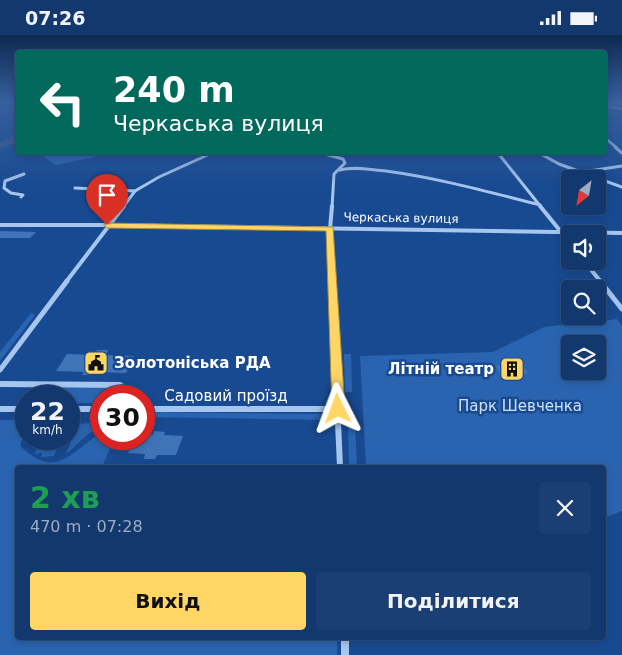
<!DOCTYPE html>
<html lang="uk">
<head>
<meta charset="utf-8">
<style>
	body { margin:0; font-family:"DejaVu Sans",sans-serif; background:#1b3f72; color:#f1f3f6; height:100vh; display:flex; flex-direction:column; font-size:19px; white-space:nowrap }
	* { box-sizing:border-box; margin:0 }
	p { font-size:16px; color:#9cacc2 }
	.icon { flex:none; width:28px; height:28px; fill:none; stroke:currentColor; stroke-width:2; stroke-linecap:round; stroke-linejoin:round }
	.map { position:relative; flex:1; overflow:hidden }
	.sheet { position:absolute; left:15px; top:430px; width:591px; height:175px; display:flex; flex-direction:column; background:#12386d; border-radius:5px; box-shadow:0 2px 8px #0003,0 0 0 1px #315280 }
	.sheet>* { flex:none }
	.guide { position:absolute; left:15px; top:15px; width:592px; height:105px; border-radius:5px; box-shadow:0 2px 8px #0003,0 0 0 1px #315280; background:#00695c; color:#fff; overflow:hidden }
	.needle { width:32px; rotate:211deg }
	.tools { position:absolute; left:561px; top:135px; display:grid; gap:10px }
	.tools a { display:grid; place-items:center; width:45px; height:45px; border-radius:5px; background:#12386d; box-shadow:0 2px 8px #0003,0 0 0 1px #315280; font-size:25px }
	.speed { position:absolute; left:15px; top:350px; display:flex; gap:10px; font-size:25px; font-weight:700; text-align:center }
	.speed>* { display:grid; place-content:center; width:65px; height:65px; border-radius:50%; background:#12386d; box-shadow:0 2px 8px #0003,0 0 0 1px #315280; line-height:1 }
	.speed small { font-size:12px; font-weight:400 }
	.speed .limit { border:8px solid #d22; background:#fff; color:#111 }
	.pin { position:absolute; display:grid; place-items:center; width:42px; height:42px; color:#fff; margin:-51px -21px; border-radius:50% 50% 50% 0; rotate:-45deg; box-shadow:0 0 5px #0007 }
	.pin .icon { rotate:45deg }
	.me { position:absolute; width:55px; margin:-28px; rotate:357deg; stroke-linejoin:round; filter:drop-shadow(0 0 4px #0008) }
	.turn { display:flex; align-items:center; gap:18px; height:105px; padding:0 15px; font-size:22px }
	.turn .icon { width:65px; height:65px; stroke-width:2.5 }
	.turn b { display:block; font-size:35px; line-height:42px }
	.round { display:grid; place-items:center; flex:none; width:52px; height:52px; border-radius:5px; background:#1b3f72 }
	.overview { display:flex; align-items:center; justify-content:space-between; height:85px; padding:0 15px }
	h1 { font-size:30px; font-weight:700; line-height:38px; color:#1e9e55 }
	.button { display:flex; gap:10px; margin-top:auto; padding:10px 15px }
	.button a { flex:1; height:58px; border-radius:5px; background:#ffd665; color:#111; font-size:20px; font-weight:700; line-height:58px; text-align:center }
	.button a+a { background:#1b3f72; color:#f1f3f6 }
	.status { display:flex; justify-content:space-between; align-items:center; height:35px; padding:0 25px; background:#12386d; direction:ltr }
	.status svg { height:14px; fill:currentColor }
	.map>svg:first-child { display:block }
</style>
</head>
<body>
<div class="status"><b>07:26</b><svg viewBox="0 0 49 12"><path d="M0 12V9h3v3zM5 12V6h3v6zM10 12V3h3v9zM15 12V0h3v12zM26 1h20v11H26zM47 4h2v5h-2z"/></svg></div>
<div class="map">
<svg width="622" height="620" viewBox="0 0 622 620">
	<rect width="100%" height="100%" fill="#184a91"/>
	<g fill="#2a64b0" fill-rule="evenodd">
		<polygon points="38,118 113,118 56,130"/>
		<polygon points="31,278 35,280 0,326 0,317"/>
		<path d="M 617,284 L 622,291 L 622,476 L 604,483 L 604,432 L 366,432 L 360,321 L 493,317 L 544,292 ZM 570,309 L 598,309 L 598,336 L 570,336 Z"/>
		<polygon points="344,319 351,319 352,357 345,357"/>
		<polygon points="37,353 115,353 124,357 122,361 101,361 101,368 69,368 69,361 33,361"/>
		<polygon points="144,377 326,379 326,385 144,382"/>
		<path d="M 0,385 L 26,385 L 26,392 L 20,411 C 54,443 67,422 97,400 L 101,399 L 101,404 L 114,404 L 102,432 L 18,432 L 18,602 L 337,603 L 337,620 L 0,620 Z"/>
		<polygon points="101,387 101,392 88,399 66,419 78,389"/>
		<polygon points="348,390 355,390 357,432 349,432"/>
		<polygon points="34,404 61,404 54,421 41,422 42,418 35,419 37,412 32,413 35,406 33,405"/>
	</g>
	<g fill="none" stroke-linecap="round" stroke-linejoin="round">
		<path fill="#34588c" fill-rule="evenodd" d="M 15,97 L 18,97 C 18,110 12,109 0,113 L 0,107 L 9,104 Z"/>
	</g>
	<g fill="#4074b9">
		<polygon points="0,196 36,197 30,203 0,203"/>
		<polygon points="97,315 108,315 106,320 134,321 126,338 97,337 95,340 82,340 84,337 56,336 67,319 94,320"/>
		<polygon points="521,328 528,338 502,341 496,331"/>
		<polygon points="154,396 165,397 164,400 183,401 176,420 157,420 155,424 144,424 145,419 128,418 134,404 144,404 144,399 153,400"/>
	</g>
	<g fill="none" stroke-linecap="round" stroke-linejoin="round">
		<g stroke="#a6c6f0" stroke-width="2.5">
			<polyline points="605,68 622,68"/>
			<polyline points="605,71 622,74"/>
			<polyline points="605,103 617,113"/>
		</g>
		<g stroke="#a6c6f0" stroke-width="3">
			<polyline points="615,112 622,118"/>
			<polyline points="321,118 343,124 345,128 334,139 332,172"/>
			<polyline points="498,118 541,172"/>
			<polyline points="539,118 559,129 622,152"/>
			<path d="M 340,135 C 355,131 371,135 386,136 C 438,143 489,157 540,170"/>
			<polyline points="582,137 622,131"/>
			<polyline points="75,153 135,156"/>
			<polyline points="21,162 23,160 11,158 4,153 5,146 24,139"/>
			<polyline points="123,172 135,156 159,142 212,118"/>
		</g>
		<g stroke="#a6c6f0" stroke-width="4">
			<polyline points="332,171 330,194 332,247"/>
			<polyline points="540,171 570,208"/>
			<polyline points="584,226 601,247"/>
			<polyline points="66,247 124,171"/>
		</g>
		<g stroke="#a6c6f0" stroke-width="5">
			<polyline points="332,246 336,343"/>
			<polyline points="600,246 622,274"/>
			<polyline points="0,335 67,246"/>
		</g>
		<g stroke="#a6c6f0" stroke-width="6">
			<polyline points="336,342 340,432"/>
			<polyline points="0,349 120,350 130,358 129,361"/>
			<polyline points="0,374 26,374"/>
			<polyline points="69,374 101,374"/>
			<polyline points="144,374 338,374"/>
		</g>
		<polyline stroke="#a6c6f0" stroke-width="8" points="345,602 345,620"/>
		<polygon fill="#a6c6f0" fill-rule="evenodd" points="0,188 107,188 622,196 622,200 107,192 0,192"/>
	</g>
	<linearGradient id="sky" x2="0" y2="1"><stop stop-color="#0d2950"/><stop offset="0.43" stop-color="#37609d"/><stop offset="1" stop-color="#37609d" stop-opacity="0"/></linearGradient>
	<rect width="622" height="153" fill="url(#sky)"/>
	<polygon fill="#ffd665" stroke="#a68b42" points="105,188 333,192 345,374 343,377 333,377 332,374 326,196 107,193 105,192"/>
	<defs>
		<g id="civic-square" transform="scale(1.25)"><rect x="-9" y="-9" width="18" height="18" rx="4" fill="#ffd665" stroke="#184a91"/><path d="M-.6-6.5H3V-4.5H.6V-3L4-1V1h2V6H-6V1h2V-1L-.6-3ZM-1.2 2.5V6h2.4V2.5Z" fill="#111"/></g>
		<g id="building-square" transform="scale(1.25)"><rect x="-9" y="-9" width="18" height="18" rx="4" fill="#ffd665" stroke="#184a91"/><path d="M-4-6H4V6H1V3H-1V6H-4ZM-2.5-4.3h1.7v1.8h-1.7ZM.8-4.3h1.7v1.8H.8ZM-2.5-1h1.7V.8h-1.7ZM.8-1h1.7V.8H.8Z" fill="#111"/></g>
	</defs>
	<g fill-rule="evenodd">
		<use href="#civic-square" x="96" y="328"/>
		<use href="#building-square" x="512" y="334"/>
	</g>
	<g text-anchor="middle" stroke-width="5" stroke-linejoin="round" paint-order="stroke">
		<g font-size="12" fill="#fff" stroke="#184a91">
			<text transform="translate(401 183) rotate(1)" y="4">Черкаська вулиця</text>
		</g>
		<g font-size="15" font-weight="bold" fill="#fff" stroke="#184a91" text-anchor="start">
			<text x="114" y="333">Золотоніська РДА</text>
			<text x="494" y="339" text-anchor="end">Літній театр</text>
		</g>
		<g font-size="15" fill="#fff" stroke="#184a91">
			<text x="226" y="366">Садовий проїзд</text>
		</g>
		<g font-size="15" fill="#cde1fb" stroke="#184a91">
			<text x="520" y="376">Парк Шевченка</text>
		</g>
	</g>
</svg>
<div class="tools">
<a><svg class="needle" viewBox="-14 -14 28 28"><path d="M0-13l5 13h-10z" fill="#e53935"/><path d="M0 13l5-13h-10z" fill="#9cacc2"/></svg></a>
<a><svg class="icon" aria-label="sound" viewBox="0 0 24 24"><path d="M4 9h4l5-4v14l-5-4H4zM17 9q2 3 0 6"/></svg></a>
<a><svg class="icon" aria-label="search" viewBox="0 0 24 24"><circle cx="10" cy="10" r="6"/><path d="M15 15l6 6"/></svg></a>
<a><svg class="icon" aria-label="layers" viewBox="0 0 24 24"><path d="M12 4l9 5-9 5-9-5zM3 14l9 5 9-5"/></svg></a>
</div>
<div class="speed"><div>22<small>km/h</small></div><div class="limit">30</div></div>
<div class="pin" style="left:107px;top:190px;background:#d93025"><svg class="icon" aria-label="arrive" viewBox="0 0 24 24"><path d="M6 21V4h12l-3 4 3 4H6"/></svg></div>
<svg class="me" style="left:338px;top:374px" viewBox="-20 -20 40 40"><path d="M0-17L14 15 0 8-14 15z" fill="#ffd665" stroke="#fff" stroke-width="4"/></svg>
<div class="guide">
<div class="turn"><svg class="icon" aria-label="left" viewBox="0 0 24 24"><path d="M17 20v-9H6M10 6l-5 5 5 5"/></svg><div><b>240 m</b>Черкаська вулиця</div></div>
</div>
<section class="sheet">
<div class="overview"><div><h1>2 хв</h1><p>470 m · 07:28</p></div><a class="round"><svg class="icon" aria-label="close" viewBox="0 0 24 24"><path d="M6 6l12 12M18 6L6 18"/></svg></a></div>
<div class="button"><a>Вихід</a><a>Поділитися</a></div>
</section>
</div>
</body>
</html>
